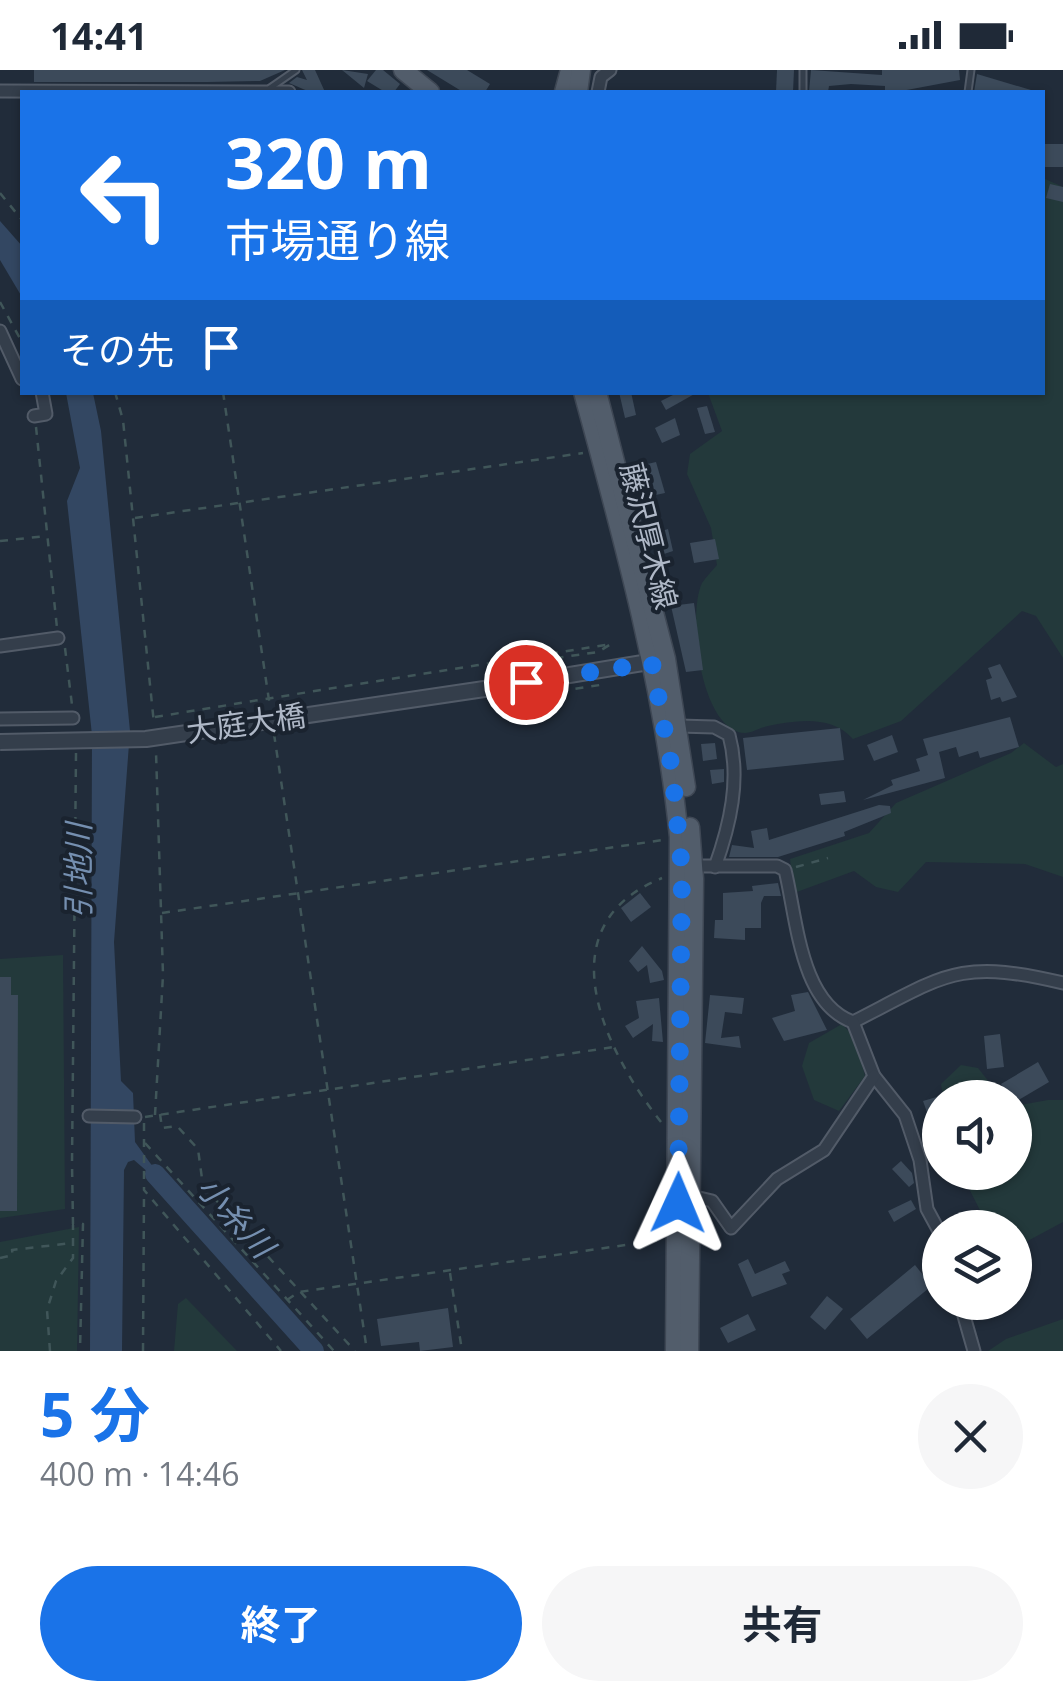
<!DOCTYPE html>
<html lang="ja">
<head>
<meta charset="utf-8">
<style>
	body { margin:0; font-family:"Open Sans","Noto Sans JP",sans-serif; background:#f6f6f7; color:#1f2937; height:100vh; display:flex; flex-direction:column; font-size:38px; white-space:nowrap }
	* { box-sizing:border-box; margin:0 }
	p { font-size:32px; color:#747a83 }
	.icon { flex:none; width:55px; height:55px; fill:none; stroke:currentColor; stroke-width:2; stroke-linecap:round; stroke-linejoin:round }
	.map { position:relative; height:1281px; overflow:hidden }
	.sheet { display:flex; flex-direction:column; background:#fff; flex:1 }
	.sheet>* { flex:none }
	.banner { position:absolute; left:20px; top:20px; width:1025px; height:305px; border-radius:0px; box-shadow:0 2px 8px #0004; background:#1a73e8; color:#fff; overflow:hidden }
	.tools { position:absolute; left:922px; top:1010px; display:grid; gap:20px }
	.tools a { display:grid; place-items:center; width:110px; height:110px; border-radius:50%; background:#fff; box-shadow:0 2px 8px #0004; font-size:50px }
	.pin { position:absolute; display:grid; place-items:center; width:85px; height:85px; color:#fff; margin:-42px; border:5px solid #fff; border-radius:50%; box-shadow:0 2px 10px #0007 }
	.me { position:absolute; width:110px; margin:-55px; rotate:1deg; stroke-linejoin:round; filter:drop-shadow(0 0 8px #0008) }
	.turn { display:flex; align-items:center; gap:35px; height:210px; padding:0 40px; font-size:45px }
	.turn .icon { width:130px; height:130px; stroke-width:2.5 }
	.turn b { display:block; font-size:70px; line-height:85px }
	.then { display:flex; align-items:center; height:95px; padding:0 40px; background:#0003; gap:20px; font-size:38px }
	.round { display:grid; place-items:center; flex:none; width:105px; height:105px; border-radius:52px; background:#f6f6f7 }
	.summary { display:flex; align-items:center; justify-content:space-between; height:170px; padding:0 40px }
	h1 { font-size:60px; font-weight:700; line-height:75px; color:#1a73e8 }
	.button { display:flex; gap:20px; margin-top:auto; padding:20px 40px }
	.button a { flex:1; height:115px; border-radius:60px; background:#1a73e8; color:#fff; font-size:40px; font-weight:700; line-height:115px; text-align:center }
	.button a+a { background:#f6f6f7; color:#1f2937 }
	.status { display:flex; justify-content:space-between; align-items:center; height:70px; padding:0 50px; background:#fff; direction:ltr }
	.status svg { height:28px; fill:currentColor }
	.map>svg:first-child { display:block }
</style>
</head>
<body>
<div class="status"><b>14:41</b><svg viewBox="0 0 49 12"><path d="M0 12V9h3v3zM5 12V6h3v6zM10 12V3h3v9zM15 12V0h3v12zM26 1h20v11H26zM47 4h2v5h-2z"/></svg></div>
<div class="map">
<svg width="1063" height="1281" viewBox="0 0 1063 1281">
	<rect width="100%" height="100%" fill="#212c3a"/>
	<g fill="#23393b">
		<path d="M 1043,108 L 1063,117 L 1063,588 L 1036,546 L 1022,541 L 901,651 L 853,669 C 831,645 798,650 768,656 C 761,657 752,663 745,663 C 700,661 687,544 702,513 C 706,507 712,501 717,495 L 711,458 L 687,404 L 690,384 L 722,361 L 708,323 L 1042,322 Z"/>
		<polygon points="1024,673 1056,697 1063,694 1063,807 1025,794 926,792 898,822 876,817 854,801 794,823 790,789 869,763 896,733 1011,683"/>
		<polygon points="63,885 65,1139 0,1148 0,889"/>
		<polygon points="842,954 855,968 865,1006 839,1041 814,1030 802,996 809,973"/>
		<polygon points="961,995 978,998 1001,1027 943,1027 941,1014"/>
		<polygon points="1048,1030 1063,1030 1063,1152 1022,1174 1020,1202 1015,1201 1015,1158 976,1157 985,1150 961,1103 1015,1102 1015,1036"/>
		<polygon points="79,1157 77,1281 0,1281 0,1172"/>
		<polygon points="186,1228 237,1281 174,1281 178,1234"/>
		<polygon points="1063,1249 1063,1281 988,1281 1006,1269"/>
	</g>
	<g fill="#334762">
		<polygon points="0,151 22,176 22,227 0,190"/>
		<polygon points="66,323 93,323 101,361 130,661 114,872 121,1011 133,1023 135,1072 171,1122 134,1090 128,1092 124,1100 122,1281 90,1281 92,665 67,431 80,398"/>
	</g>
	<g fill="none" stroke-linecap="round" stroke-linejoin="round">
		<polyline stroke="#334762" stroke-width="20" points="155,1104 314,1281"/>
	</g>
	<g fill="#3c4a5a">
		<polygon points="34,0 285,0 260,11 208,12 34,12"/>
		<polygon points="302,0 315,0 325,22 310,22 289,13 297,7 307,10"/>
		<polygon points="342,0 368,4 364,18"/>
		<polygon points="376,0 383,0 400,14 394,22 385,22 367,11"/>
		<polygon points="427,0 467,0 490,14 485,22 463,22"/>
		<polygon points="777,0 794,0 793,22 776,22"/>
		<polygon points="811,0 882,5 882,0 959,0 960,10 896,22 885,22 885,16 851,14 829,16 828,22 809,22"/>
		<polygon points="977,4 1031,20 1031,22 974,22"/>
		<polygon points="1043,74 1063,74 1063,97 1042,97"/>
		<polygon points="1050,114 1063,117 1063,132 1046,128"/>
		<polygon points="619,322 631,322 636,345 625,348"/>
		<polygon points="679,322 698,322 666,340 661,331"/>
		<polygon points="707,336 715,362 705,364 697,338"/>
		<polygon points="675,348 680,365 662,373 655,358"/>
		<polygon points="656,392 665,423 651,426 643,395"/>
		<polygon points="668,459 673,481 661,485 655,463"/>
		<polygon points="715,469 719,489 694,493 690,473"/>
		<polygon points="694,533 703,600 686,602 671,536"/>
		<polygon points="1000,594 1017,627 1002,632 1000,627 991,630 986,610 992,608 988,598"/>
		<polygon points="1010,647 1019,677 980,688 978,681 959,687 956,677 939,682 945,708 863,730 893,715 891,710 920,701 916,689 928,685 923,669"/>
		<polygon points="840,658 844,690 747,700 743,668"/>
		<polygon points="892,665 898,682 874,691 867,675"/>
		<polygon points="715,673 717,689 703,691 701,674"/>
		<polygon points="724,699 724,712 712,714 710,700"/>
		<polygon points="844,721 846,732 821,735 819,724"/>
		<polygon points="879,735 890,736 891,743 844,762 845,766 778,787 729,787 732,775 754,778 751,761 767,758 769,770"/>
		<polygon points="778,813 781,826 764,826 761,833 761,858 745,858 745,870 714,868 715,850 723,850 723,823 753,821 752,816"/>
		<polygon points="640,823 651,837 631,852 621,838"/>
		<polygon points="642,876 662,901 664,910 650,913 647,895 638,902 629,891"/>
		<polygon points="0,907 11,907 11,925 18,925 17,1141 0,1141"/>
		<polygon points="808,922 827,960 784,971 772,948 795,941 791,925"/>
		<polygon points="710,925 744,928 742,944 725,942 721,968 739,966 741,978 705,973"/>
		<polygon points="659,928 663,972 652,971 653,954 633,968 625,956 639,948 636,931"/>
		<polygon points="1000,964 1004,997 987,999 984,966"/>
		<polygon points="1038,992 1049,1012 1015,1032 1009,1028 1001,1014"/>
		<polygon points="940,1026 940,1041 928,1045 923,1031"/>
		<polygon points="901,1091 912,1103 914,1113 909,1117 892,1099"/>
		<polygon points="911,1130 916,1139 894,1152 888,1141"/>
		<polygon points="748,1189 755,1204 785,1191 790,1201 782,1204 787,1214 752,1227 738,1194"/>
		<polygon points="940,1192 940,1209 867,1269 850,1249 915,1195 923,1205"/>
		<polygon points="827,1226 843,1239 825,1260 810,1247"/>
		<polygon points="448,1238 453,1277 420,1281 419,1272 381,1276 377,1249"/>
		<polygon points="748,1244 756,1260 728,1273 720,1258"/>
	</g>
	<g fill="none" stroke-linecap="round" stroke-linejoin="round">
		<g stroke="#525b68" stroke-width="9">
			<g id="service">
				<polyline points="270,18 296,0"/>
				<polyline points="803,22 803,0"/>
				<polyline points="968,22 971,0"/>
			</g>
		</g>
		<g stroke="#525b68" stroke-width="15">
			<g id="minor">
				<polyline points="0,21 289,22"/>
				<polyline points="598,22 601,7 610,0"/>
				<polyline points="0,261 22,309"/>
				<polyline points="34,346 46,344 42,322"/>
				<polyline points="0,576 58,568"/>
				<polyline points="0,649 73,648"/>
				<path d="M 679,656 L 714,657 L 729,665 C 741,709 730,755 715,797"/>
				<path d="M 688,796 L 777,796 L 785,800 C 797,849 800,933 853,952 C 945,905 958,888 1063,913"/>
				<polyline points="853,952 874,1006 905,1045 920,1090 927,1139 940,1163"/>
				<polyline points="89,1046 135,1047"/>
				<polyline points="691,1126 712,1131 731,1158 777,1109 824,1080 874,1006"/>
				<polyline points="960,1232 974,1281"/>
			</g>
		</g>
		<g stroke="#525b68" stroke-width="18">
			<polyline id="tertiary" points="491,618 661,590"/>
		</g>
		<g stroke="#3e4754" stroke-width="21">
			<g id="primary">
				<polyline points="403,0 430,22"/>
				<polyline points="564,22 570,0"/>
				<polyline points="578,22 581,0"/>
				<path d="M 583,322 C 623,468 664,617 679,767 L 675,1281"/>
				<polyline points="597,322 666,589 686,717"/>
				<polyline points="689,1281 694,809 690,757"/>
			</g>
		</g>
		<g stroke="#405659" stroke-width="2.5" stroke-dasharray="8 8" stroke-linecap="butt">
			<polyline points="0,123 22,150"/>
			<polyline points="0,232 22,272"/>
			<polyline points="115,322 123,350 154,654"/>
			<polyline points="223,322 270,637"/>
			<polyline points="36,357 57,558"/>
			<polyline points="135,448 583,383"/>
			<polyline points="0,471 46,466"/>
			<polyline points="65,578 72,635"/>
			<polyline points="528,626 600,615"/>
			<path d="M 155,647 C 307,622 459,598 611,574 L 598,582 L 514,594 L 505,591"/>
			<polyline points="274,664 367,1281"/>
			<polyline points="76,683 72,1093 73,1154 83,1154 80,1281"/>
			<polyline points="796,797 828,788"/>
			<polyline points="162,843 663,770"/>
			<polyline points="160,1044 162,1058 177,1056 198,1079 203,1116 193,1124"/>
			<polyline points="155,1045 163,905 156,682"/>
			<polyline points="145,1047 614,977"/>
			<path d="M 661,1052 C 605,981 543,856 662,808"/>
			<polyline points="144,1053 144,1120 281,1281"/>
			<polyline points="145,1073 334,1281"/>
			<polyline points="203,1116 355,1281"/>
			<polyline points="0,1188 13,1185 12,1180 72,1173"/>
			<polyline points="450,1203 462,1281"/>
			<polyline points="287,1230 299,1222 660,1170"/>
			<polyline points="50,1281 47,1240 56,1211 73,1188 73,1155"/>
			<polyline points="143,1281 144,1123"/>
		</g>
		<use href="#service" stroke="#343e4b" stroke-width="5"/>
		<use href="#minor" stroke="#343e4b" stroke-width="11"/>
		<use href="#tertiary" stroke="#343e4b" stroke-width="14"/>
		<use href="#primary" stroke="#525d6b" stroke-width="18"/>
		<g stroke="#525b68" stroke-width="18" stroke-linecap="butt">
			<polyline id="tertiary-bridge" points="0,672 146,669 491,618"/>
		</g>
		<use href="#tertiary-bridge" stroke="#343e4b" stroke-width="14"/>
	</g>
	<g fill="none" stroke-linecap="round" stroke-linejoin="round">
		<polyline stroke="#1a73e8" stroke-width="18" stroke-dasharray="0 32.4" points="526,612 652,593 672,699 682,800 678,1133"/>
	</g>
	<g text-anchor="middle" stroke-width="8" stroke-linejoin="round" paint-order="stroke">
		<g font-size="30" fill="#afb8c7" stroke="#1a232f">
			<text transform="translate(648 466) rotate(76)" y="10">藤沢厚木線</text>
			<text transform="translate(246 654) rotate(-8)" y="10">大庭大橋</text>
		</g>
		<g font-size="32" font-style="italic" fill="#758fb0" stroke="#1a232f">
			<text transform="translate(79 801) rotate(-90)" y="11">引地川</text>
			<text transform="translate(235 1147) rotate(48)" y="11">小糸川</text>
		</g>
	</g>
</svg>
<div class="tools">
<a><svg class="icon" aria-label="sound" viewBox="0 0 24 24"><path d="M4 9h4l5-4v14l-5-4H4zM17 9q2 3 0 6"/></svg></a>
<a><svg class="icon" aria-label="layers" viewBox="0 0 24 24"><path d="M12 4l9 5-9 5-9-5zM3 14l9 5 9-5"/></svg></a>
</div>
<div class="pin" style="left:526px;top:612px;background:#d93025"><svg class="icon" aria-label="arrive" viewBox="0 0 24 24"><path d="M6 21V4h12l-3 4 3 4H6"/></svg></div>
<svg class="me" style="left:678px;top:1133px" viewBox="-20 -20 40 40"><path d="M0-17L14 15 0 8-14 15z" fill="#1a73e8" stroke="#fff" stroke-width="4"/></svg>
<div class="banner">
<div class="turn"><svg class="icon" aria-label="left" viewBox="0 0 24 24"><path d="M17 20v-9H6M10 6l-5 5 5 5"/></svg><div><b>320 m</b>市場通り線</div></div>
<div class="then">その先<svg class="icon" aria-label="arrive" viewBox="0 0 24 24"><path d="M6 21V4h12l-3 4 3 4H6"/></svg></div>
</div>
</div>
<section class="sheet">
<div class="summary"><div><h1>5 分</h1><p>400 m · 14:46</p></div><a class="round"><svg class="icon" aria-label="close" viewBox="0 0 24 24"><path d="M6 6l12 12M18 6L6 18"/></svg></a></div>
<div class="button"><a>終了</a><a>共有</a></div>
</section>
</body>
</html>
